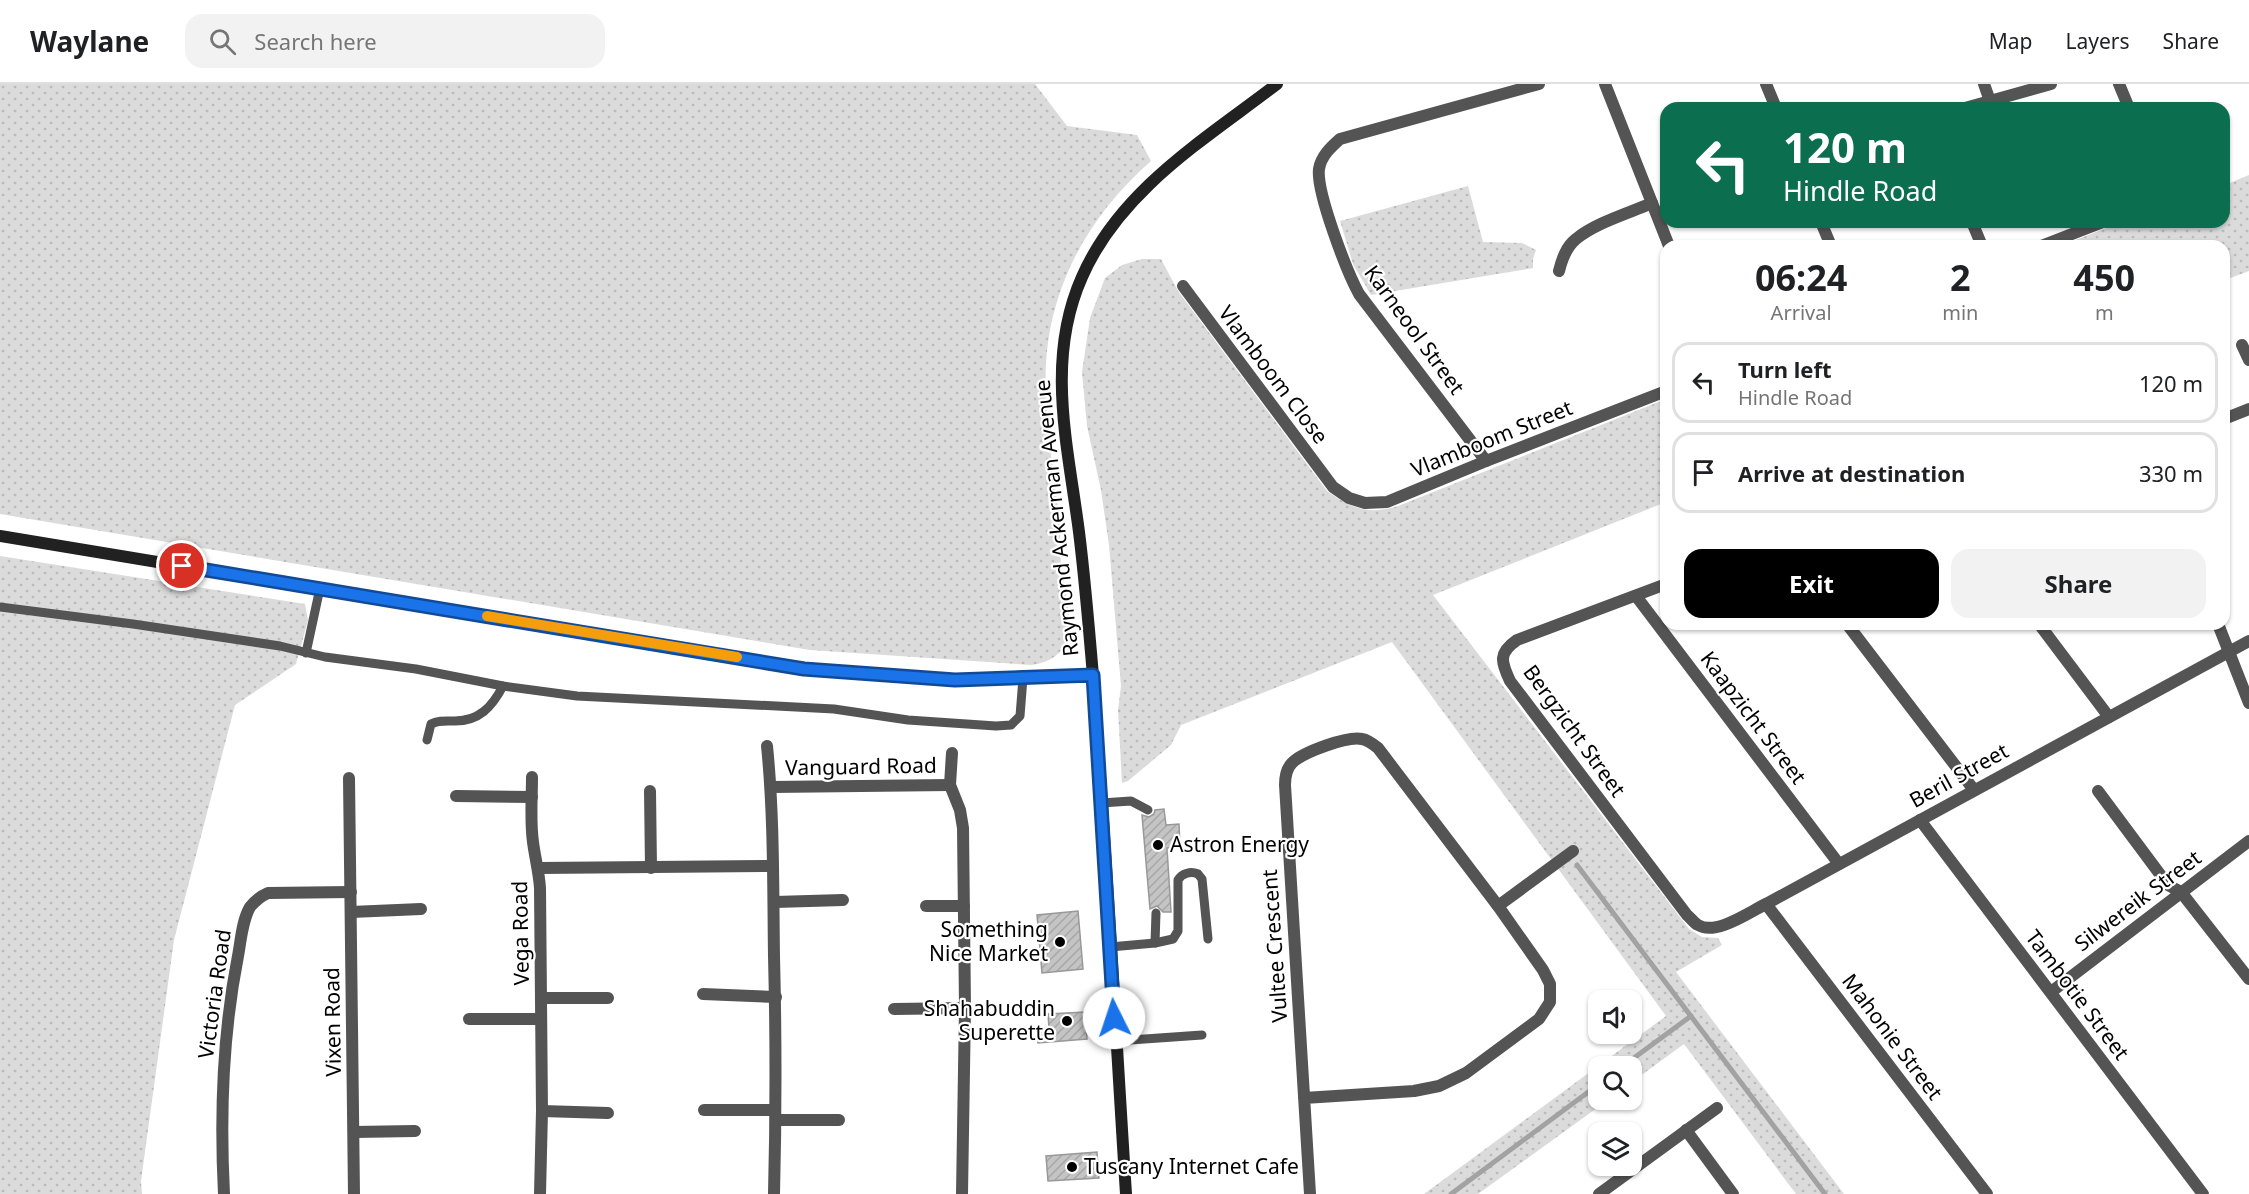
<!DOCTYPE html>
<html lang="en">
<head>
<meta charset="utf-8">
<style>
	body { margin:0; font-family:"Noto Sans",sans-serif; background:#f2f2f2; color:#202124; height:100vh; display:flex; flex-direction:column; font-size:22px; white-space:nowrap }
	* { box-sizing:border-box; margin:0 }
	p { font-size:20px; color:#757577 }
	.icon { flex:none; width:33px; height:33px; fill:none; stroke:currentColor; stroke-width:2; stroke-linecap:round; stroke-linejoin:round }
	.map { position:relative; flex:1; overflow:hidden }
	.panel { position:absolute; left:1660px; top:156px; width:570px; height:390px; display:flex; flex-direction:column; background:#fff; border-radius:18px; box-shadow:0 2px 4px #0004 }
	.panel>* { flex:none }
	.banner { position:absolute; left:1660px; top:18px; width:570px; height:126px; border-radius:18px; box-shadow:0 2px 4px #0004; background:#0b6e4f; color:#fff; overflow:hidden }
	.tools { position:absolute; left:1588px; top:906px; display:grid; gap:12px }
	.tools a { display:grid; place-items:center; width:54px; height:54px; border-radius:12px; background:#fff; box-shadow:0 2px 4px #0004; font-size:30px }
	.pin { position:absolute; display:grid; place-items:center; width:51px; height:51px; color:#fff; margin:-26px; border:3px solid #fff; border-radius:50%; box-shadow:0 2px 6px #0007 }
	.me { position:absolute; width:66px; margin:-33px; rotate:356deg; stroke-linejoin:round; filter:drop-shadow(0 0 4px #0008) }
	.turn { display:flex; align-items:center; gap:21px; height:126px; padding:0 24px; font-size:27px }
	.turn .icon { width:78px; height:78px; stroke-width:2.5 }
	.turn b { display:block; font-size:42px; line-height:51px }
	.eta { display:flex; justify-content:space-evenly; align-items:center; height:102px; text-align:center }
	.eta b { font-size:36px; font-weight:700; line-height:42px }
	.cta { display:flex; gap:12px; margin-top:auto; padding:12px 24px }
	.cta a { flex:1; height:69px; border-radius:18px; background:#000; color:#fff; font-size:24px; font-weight:700; line-height:69px; text-align:center }
	.cta a+a { background:#f2f2f2; color:#202124 }
	ul { padding:0; list-style:none }
	li { display:flex; align-items:center; gap:18px; height:81px; margin:0 12px 9px; padding:0 12px; border:3px solid #e0e0e0; border-radius:18px }
	li div { flex:1 }
	li b { display:block; font-size:22px }
	li em { font-style:normal }
	header { display:flex; align-items:center; gap:36px; box-sizing:border-box; height:84px; padding:0 30px; background:#fff; border-bottom:2px solid #e0e0e0 }
	header strong { font-size:28px }
	nav { display:flex; gap:33px; margin-inline-start:auto; font-size:21px }
	.search { width:420px; height:54px; background:#f2f2f2; display:flex; align-items:center; gap:15px; box-sizing:border-box; padding:0 21px; border-radius:18px; color:#757577; font-size:22px }
	.map>svg:first-child { display:block }
</style>
</head>
<body>
<header>
<strong>Waylane</strong>
<div class="search"><svg class="icon" aria-label="search" viewBox="0 0 24 24"><circle cx="10" cy="10" r="6"/><path d="M15 15l6 6"/></svg>Search here</div>
<nav><a>Map</a><a>Layers</a><a>Share</a></nav>
</header>
<div class="map">
<svg width="2249" height="1110" viewBox="0 0 2249 1110">
	<defs>
		<pattern id="green-dots" width="8" height="8" patternUnits="userSpaceOnUse" patternTransform="scale(1.5)"><rect width="8" height="8" fill="#dbdbdb"/><path d="M2 2h.1M6 6h.1" fill="none" stroke="#bababa" stroke-width="1.8" stroke-linecap="round"/></pattern>
		<pattern id="building-hatch" width="6" height="6" patternUnits="userSpaceOnUse" patternTransform="scale(1.5)"><rect width="6" height="6" fill="#c4c4c4"/><path d="M-1 1l2-2M0 6l6-6M5 7l2-2" fill="none" stroke="#a7a7a7"/></pattern>
	</defs>
	<rect width="100%" height="100%" fill="#fff"/>
	<g fill="url(#green-dots)">
		<path d="M 0,0 L 1035,0 L 1067,42 L 1137,51 L 1151,77 C 1101,121 1065,175 1051,241 C 1037,306 1053,375 1060,440 C 1061,449 1059,458 1060,468 C 1061,490 1074,534 1068,553 C 1063,571 1048,579 1031,581 L 810,566 L 0,430 Z"/>
		<polygon points="2249,91 2249,187 2225,196 2224,162 2060,162 2122,138 2224,138 2225,101"/>
		<polygon points="1468,102 1483,158 1522,159 1536,166 1533,175 1533,184 1371,211 1353,180 1340,137"/>
		<path d="M 1142,175 L 1161,175 L 1178,207 L 1327,407 C 1352,425 1369,431 1398,422 L 1666,315 L 1666,418 L 1433,511 L 1689,845 L 1702,853 L 1718,854 L 1722,861 L 1676,888 L 1844,1110 L 1796,1110 L 1684,960 L 1632,998 L 1632,982 L 1599,982 L 1599,1016 L 1608,1016 L 1478,1110 L 1424,1110 L 1666,932 L 1392,558 L 1181,641 L 1171,661 L 1128,697 L 1122,699 L 1118,626 L 1121,602 L 1109,461 L 1101,406 L 1087,342 L 1082,288 L 1090,234 L 1105,194 L 1122,181 Z"/>
		<polygon points="0,472 305,520 308,536 296,580 235,621 174,856 141,1097 142,1110 0,1110"/>
	</g>
	<g fill="none" stroke-linecap="round" stroke-linejoin="round">
		<g stroke="#a2a2a2" stroke-width="5">
			<polyline points="1577,781 1825,1110"/>
			<polyline points="1623,982 1691,932"/>
			<polyline points="1451,1110 1599,1000"/>
		</g>
	</g>
	<g fill="url(#building-hatch)" stroke="#989898" stroke-width="1.5">
		<polygon points="1164,725 1166,741 1179,740 1180,763 1167,764 1171,828 1163,828 1157,822 1150,825 1142,731 1149,733 1154,730 1155,726"/>
		<polygon points="1078,827 1083,885 1042,889 1037,831"/>
		<polygon points="1085,928 1087,955 1038,959 1037,944 1049,944 1048,930"/>
		<polygon points="1097,1068 1099,1094 1048,1097 1046,1072"/>
	</g>
	<g fill="none" stroke-linecap="round" stroke-linejoin="round">
		<g stroke="#545454" stroke-width="9">
			<polyline points="0,523 133,540 280,562 325,573 416,585 503,602 577,612 834,625 908,636 996,642 1011,641 1020,632 1023,594"/>
			<polyline points="306,569 320,504"/>
			<path d="M 427,656 L 431,640 C 438,636 446,637 455,637 C 479,637 492,623 503,602"/>
			<polyline points="1101,719 1131,717 1148,726"/>
			<polyline points="1155,859 1156,829"/>
			<path d="M 1110,863 L 1155,859 L 1173,855 L 1178,847 L 1178,796 C 1182,789 1191,787 1198,790 L 1202,795 L 1208,855"/>
			<polyline points="1116,957 1202,951"/>
		</g>
		<g stroke="#545454" stroke-width="12">
			<polyline points="1605,0 1669,162"/>
			<polyline points="1766,0 1776,24"/>
			<polyline points="1984,0 1990,17"/>
			<polyline points="2119,0 2129,24"/>
			<polyline points="1965,24 2051,0"/>
			<polyline points="1821,138 1831,162"/>
			<polyline points="1972,138 1982,162"/>
			<polyline points="2041,162 2103,138"/>
			<path d="M 1559,187 C 1562,175 1566,163 1576,155 C 1595,139 1629,129 1652,119"/>
			<polyline points="1183,202 1333,403 1349,414 1365,419 1387,418 1486,377 1666,307"/>
			<polyline points="2242,261 2249,276"/>
			<polyline points="2224,335 2249,325"/>
			<path d="M 1486,377 L 1359,210 C 1347,188 1316,108 1319,85 C 1321,72 1331,63 1340,55 L 1539,0"/>
			<path d="M 1666,500 L 1517,556 C 1498,569 1501,578 1510,597 L 1687,831 C 1691,834 1694,839 1698,841 C 1716,852 1749,828 1766,820 L 2249,557"/>
			<polyline points="1636,512 1839,780"/>
			<polyline points="1847,540 1974,706"/>
			<polyline points="2039,540 2109,633"/>
			<polyline points="2218,540 2249,619"/>
			<path d="M 767,662 C 774,732 773,802 774,872 C 776,952 776,1031 774,1110"/>
			<polyline points="952,669 950,701 960,726 963,744 965,924 962,1110"/>
			<path d="M 532,693 C 532,714 530,737 533,758 C 535,774 539,788 540,804 L 542,1027 L 540,1110"/>
			<polyline points="349,694 354,1110"/>
			<polyline points="771,703 950,701"/>
			<polyline points="650,707 651,784"/>
			<polyline points="2098,707 2168,801 2181,808 2249,895"/>
			<polyline points="456,712 532,713"/>
			<polyline points="1920,736 2203,1110"/>
			<polyline points="539,784 773,782"/>
			<polyline points="775,818 843,816"/>
			<polyline points="1766,820 1987,1110"/>
			<polyline points="926,822 964,822"/>
			<polyline points="1498,822 1573,767"/>
			<polyline points="351,828 421,825"/>
			<polyline points="2051,908 2249,757"/>
			<polyline points="703,910 776,913"/>
			<polyline points="542,914 608,914"/>
			<polyline points="894,925 965,924"/>
			<polyline points="469,935 541,935"/>
			<path d="M 1304,1014 L 1414,1007 L 1439,1002 L 1466,989 L 1539,935 L 1550,918 L 1550,900 L 1543,886 L 1498,822 L 1378,664 C 1373,660 1368,656 1362,655 C 1347,652 1303,668 1292,679 C 1286,685 1285,693 1285,701 L 1310,1110"/>
			<polyline points="704,1026 775,1026"/>
			<polyline points="542,1027 608,1029"/>
			<polyline points="776,1036 839,1036"/>
			<polyline points="1686,1046 1733,1110"/>
			<polyline points="354,1048 415,1047"/>
			<path d="M 224,1110 C 220,1033 223,948 238,872 C 241,856 242,837 250,823 C 255,817 261,812 268,809 L 351,808"/>
			<polyline points="1599,1110 1717,1024"/>
		</g>
		<g stroke="#212121" stroke-width="12">
			<polyline points="0,452 804,585 955,596 1093,591"/>
			<path d="M 1126,1110 C 1115,937 1106,764 1093,592 C 1089,544 1085,496 1079,448 C 1068,362 1045,276 1082,193 C 1120,106 1204,56 1277,0"/>
		</g>
	</g>
	<g fill="none" stroke-linecap="round" stroke-linejoin="round">
		<g stroke="#114b97" stroke-width="15">
			<polyline id="route" points="182,482 804,585 955,596 1093,591 1114,934"/>
		</g>
		<use href="#route" stroke="#1a73e8" stroke-width="10"/>
		<polyline stroke="#f59e0b" stroke-width="10" points="487,532 737,573"/>
	</g>
	<g fill="#000" stroke="#fff" stroke-width="2">
		<circle cx="1158" cy="761" r="6"/>
		<circle cx="1060" cy="858" r="6"/>
		<circle cx="1067" cy="937" r="6"/>
		<circle cx="1072" cy="1083" r="6"/>
	</g>
	<g text-anchor="middle" stroke-width="4.5" stroke-linejoin="round" paint-order="stroke">
		<g font-size="21" fill="#000" stroke="#fff">
			<text transform="translate(1414 246) rotate(54)" y="7">Karneool Street</text>
			<text transform="translate(1273 291) rotate(53)" y="7">Vlamboom Close</text>
			<text transform="translate(1492 355) rotate(-22)" y="7">Vlamboom Street</text>
			<text transform="translate(1057 434) rotate(-96)" y="7">Raymond Ackerman Avenue</text>
			<text transform="translate(1753 634) rotate(53)" y="7">Kaapzicht Street</text>
			<text transform="translate(1574 647) rotate(54)" y="7">Bergzicht Street</text>
			<text transform="translate(861 683) rotate(-1)" y="7">Vanguard Road</text>
			<text transform="translate(1959 692) rotate(-29)" y="7">Beril Street</text>
			<text transform="translate(2138 817) rotate(-37)" y="7">Silwereik Street</text>
			<text transform="translate(521 849) rotate(-91)" y="7">Vega Road</text>
			<text transform="translate(1275 862) rotate(-94)" y="7">Vultee Crescent</text>
			<text transform="translate(215 910) rotate(-82)" y="7">Victoria Road</text>
			<text transform="translate(2077 911) rotate(53)" y="7">Tambotie Street</text>
			<text transform="translate(333 938) rotate(-91)" y="7">Vixen Road</text>
			<text transform="translate(1892 953) rotate(53)" y="7">Mahonie Street</text>
		</g>
		<g font-size="21" fill="#000" stroke="#fff" text-anchor="start">
			<text x="1170" y="768">Astron Energy</text>
			<text x="1048" y="853" text-anchor="end">Something<tspan x="1048" dy="24">Nice Market</tspan></text>
			<text x="1055" y="932" text-anchor="end">Shahabuddin<tspan x="1055" dy="24">Superette</tspan></text>
			<text x="1084" y="1090">Tuscany Internet Cafe</text>
		</g>
	</g>
</svg>
<div class="tools">
<a><svg class="icon" aria-label="sound" viewBox="0 0 24 24"><path d="M4 9h4l5-4v14l-5-4H4zM17 9q2 3 0 6"/></svg></a>
<a><svg class="icon" aria-label="search" viewBox="0 0 24 24"><circle cx="10" cy="10" r="6"/><path d="M15 15l6 6"/></svg></a>
<a><svg class="icon" aria-label="layers" viewBox="0 0 24 24"><path d="M12 4l9 5-9 5-9-5zM3 14l9 5 9-5"/></svg></a>
</div>
<div class="pin" style="left:182px;top:482px;background:#d93025"><svg class="icon" aria-label="arrive" viewBox="0 0 24 24"><path d="M6 21V4h12l-3 4 3 4H6"/></svg></div>
<svg class="me" style="left:1114px;top:934px" viewBox="-20 -20 40 40"><circle r="19" fill="#fff"/><path d="M0-13L10 11 0 6-10 11z" fill="#1a73e8"/></svg>
<div class="banner">
<div class="turn"><svg class="icon" aria-label="left" viewBox="0 0 24 24"><path d="M17 20v-9H6M10 6l-5 5 5 5"/></svg><div><b>120 m</b>Hindle Road</div></div>
</div>
<section class="panel">
<div class="eta">
<div><b>06:24</b><p>Arrival</p></div>
<div><b>2</b><p>min</p></div>
<div><b>450</b><p>m</p></div>
</div>
<ul>
<li><svg class="icon" aria-label="left" viewBox="0 0 24 24"><path d="M17 20v-9H6M10 6l-5 5 5 5"/></svg><div><b>Turn left</b><p>Hindle Road</p></div><em>120 m</em></li>
<li><svg class="icon" aria-label="arrive" viewBox="0 0 24 24"><path d="M6 21V4h12l-3 4 3 4H6"/></svg><div><b>Arrive at destination</b></div><em>330 m</em></li>
</ul>
<div class="cta"><a>Exit</a><a>Share</a></div>
</section>
</div>
</body>
</html>
